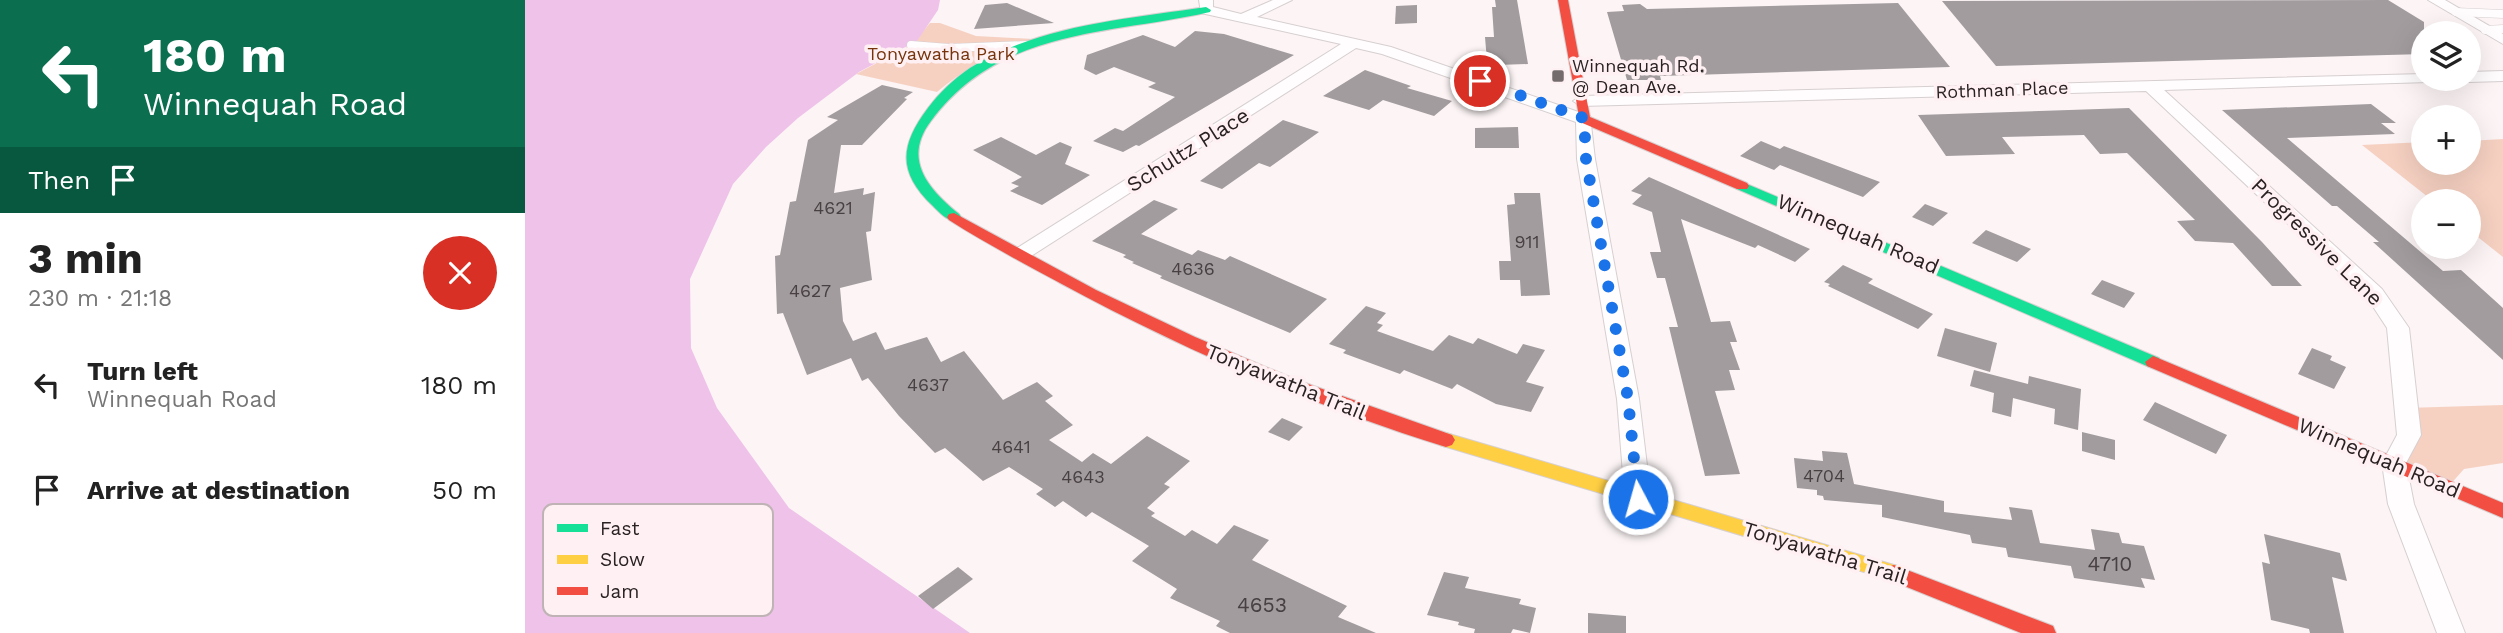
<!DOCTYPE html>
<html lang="en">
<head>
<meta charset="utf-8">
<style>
	body { margin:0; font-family:"Work Sans",sans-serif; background:#f2f2f2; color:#222; height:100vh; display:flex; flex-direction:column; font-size:26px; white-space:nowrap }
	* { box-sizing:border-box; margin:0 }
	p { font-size:23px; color:#767676 }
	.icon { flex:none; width:38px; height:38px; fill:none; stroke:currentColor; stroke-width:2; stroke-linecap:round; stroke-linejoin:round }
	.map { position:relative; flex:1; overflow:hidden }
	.drawer { display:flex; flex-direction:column; background:#fff; width:525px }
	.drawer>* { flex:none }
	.top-card { background:#0b6e4f; color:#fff; overflow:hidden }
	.tools { position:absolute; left:1886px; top:21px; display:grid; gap:14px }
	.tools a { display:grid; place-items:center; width:70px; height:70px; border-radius:50%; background:#fff; box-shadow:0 7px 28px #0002; font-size:35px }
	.pin { position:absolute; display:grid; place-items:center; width:60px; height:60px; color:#fff; margin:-30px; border:4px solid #fff; border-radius:50%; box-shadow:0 2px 7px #0007 }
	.me { position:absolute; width:77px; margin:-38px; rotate:354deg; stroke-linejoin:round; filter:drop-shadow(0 0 5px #0008) }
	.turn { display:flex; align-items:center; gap:24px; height:147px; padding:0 28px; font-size:32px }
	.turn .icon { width:91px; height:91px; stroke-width:2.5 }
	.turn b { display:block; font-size:49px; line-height:60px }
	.then { display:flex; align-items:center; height:66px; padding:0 28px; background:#0003; gap:14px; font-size:26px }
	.round { display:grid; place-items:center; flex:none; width:74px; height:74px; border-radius:37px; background:#f2f2f2 }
	.head { display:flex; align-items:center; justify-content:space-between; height:119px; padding:0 28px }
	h1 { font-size:42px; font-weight:700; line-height:52px }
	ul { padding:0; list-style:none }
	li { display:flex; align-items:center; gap:21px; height:105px; padding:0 28px }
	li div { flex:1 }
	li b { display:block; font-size:26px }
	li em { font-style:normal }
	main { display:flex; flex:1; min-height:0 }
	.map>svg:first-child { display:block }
</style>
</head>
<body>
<main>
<section class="drawer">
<div class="top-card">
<div class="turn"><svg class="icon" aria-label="left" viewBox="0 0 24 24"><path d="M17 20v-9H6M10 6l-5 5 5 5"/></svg><div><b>180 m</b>Winnequah Road</div></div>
<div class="then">Then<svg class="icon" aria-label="arrive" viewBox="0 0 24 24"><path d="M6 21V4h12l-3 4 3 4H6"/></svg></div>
</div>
<div class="head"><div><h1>3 min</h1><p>230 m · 21:18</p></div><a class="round" style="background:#d93025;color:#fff"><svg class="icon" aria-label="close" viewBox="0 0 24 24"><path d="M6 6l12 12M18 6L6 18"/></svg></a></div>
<ul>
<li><svg class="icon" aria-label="left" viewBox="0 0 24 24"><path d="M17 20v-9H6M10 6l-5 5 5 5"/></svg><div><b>Turn left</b><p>Winnequah Road</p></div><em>180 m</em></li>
<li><svg class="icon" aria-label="arrive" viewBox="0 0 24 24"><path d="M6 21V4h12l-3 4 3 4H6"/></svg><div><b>Arrive at destination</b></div><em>50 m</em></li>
</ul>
</section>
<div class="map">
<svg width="1978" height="633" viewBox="0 0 1978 633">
	<rect width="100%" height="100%" fill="#fcf4f5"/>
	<g fill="#f6d1c2">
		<path d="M 405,23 L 415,23 L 451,36 L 508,39 C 471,52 442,67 412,92 L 331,74 L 386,45 Z"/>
		<polygon points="1978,139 1978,257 1944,230 1944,201 1908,201 1837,145 1899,142 1899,163 1944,163 1944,141"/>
		<polygon points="1978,405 1978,463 1939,469 1923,487 1869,463 1881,408"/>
	</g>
	<polygon fill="#efc2ea" points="0,0 415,0 413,10 392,41 334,72 273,118 241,147 208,184 165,279 166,348 192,408 264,508 445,633 0,633"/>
	<g fill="#a29c9e">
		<polygon points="970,0 992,0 1003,64 972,65 971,61 962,61 960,37 969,37 967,7 971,7"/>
		<polygon points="1863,0 1899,22 1899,54 1471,66 1417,1"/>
		<polygon points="482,3 529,23 449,29 460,5"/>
		<polygon points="1373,3 1425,67 1135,76 1136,80 1102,80 1082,12 1099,11 1097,5 1115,4 1122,9"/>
		<polygon points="892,5 892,23 870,24 871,6"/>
		<polygon points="670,31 699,34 769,55 614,146 611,145 598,152 568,141 590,128 598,131 650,97 623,87 631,83 589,67 571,75 559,69 562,55 618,35 650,47"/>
		<polygon points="840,70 886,86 882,88 927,101 909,116 858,100 844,110 798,96"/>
		<polygon points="357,85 388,92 379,98 382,99 337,145 316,145 309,193 339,188 338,195 350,192 346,231 341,232 347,280 315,288 318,321 328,341 351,332 360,350 402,337 416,362 439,351 478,400 512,382 528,396 520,401 548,425 524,440 557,462 568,453 586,464 622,436 665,461 639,484 645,487 622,508 630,513 626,516 660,536 667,530 692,544 709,525 744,540 727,560 822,606 813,617 851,633 705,633 691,626 695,621 645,598 652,589 607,561 624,546 567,512 561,517 538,501 530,507 511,494 518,489 484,467 458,481 420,448 410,453 374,416 343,378 337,381 326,358 282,375 258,313 252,314 250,256 255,255 265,202 271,201 283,140 313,120 302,117"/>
		<polygon points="1846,104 1871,123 1856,123 1870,134 1762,138 1918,271 1936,270 1978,308 1978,360 1848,242 1854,242 1812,206 1807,206 1697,110"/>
		<polygon points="1604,108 1737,242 1777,286 1747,286 1708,243 1670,241 1652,221 1670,220 1602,153 1575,154 1559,135 1477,137 1490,154 1421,156 1393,115"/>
		<polygon points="758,120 794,132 745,167 734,163 697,189 675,181"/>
		<polygon points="993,127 994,148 950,148 950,128"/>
		<polygon points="476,137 511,155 535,142 547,147 540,164 565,175 517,205 485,191 494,186 486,183 497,177 448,150"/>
		<polygon points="1236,141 1255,149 1259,146 1355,182 1338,197 1255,165 1249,170 1215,156"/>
		<polygon points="1124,177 1285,249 1270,262 1233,245 1230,248 1156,219 1186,322 1205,321 1212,342 1205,342 1215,370 1204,370 1210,390 1190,391 1215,474 1180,476 1144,327 1153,327 1140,278 1132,278 1125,252 1136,252 1127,212 1107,204 1117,195 1106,191"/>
		<polygon points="989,193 1015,193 1025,295 996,296 995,280 975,280 974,261 986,261 982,205 990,204"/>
		<polygon points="629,200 653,209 616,234 667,255 673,250 700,260 705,256 802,299 765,333 635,278 637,276 607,263 609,262 598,257 601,255 567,241"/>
		<polygon points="1400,204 1423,213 1408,226 1387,217"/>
		<polygon points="1461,230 1506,249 1492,262 1447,243"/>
		<polygon points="1318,265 1348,279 1343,283 1408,314 1393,329 1303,286 1305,284 1299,282"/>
		<polygon points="1577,280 1610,293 1599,308 1566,294"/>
		<polygon points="841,306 861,313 852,323 858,325 852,331 908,351 924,335 948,344 953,338 992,354 998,344 1020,350 1001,382 1019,387 1006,412 971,404 932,384 927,389 879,370 875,374 818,353 821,350 804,344"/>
		<polygon points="1420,328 1472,343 1465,372 1412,356"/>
		<polygon points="1787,348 1807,356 1805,360 1821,367 1809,389 1773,374"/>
		<polygon points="1449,370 1503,384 1504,376 1556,389 1553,430 1529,424 1530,409 1488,398 1486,417 1467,412 1469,393 1445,386"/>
		<polygon points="1630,402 1702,435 1691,454 1618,420"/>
		<polygon points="757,418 778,427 764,441 743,432"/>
		<polygon points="1557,432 1590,440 1590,460 1557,451"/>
		<polygon points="1297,451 1322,453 1329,484 1419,501 1419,512 1487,520 1484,507 1507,510 1515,543 1570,550 1566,529 1594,533 1597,543 1619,546 1630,580 1616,578 1620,588 1549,578 1546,566 1483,557 1481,548 1447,543 1445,535 1357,517 1357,505 1299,500 1298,496 1292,495 1292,490 1272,488 1269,458 1298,461"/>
		<polygon points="1739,534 1815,553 1822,581 1807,577 1819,633 1785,633 1784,629 1746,620 1737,562 1745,564"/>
		<polygon points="433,567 448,579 408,609 393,596"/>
		<polygon points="919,572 944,577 940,588 996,599 994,604 1011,608 1005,633 988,629 986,633 949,633 950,629 933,625 934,622 902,615"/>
		<polygon points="1063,613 1101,616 1101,633 1063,633"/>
	</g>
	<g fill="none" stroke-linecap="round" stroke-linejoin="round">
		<g stroke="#d7cfd0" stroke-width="9">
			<g id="lane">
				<polyline points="1931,12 1978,14"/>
				<polyline points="1960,30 1978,29"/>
				<polyline points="386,45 424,48 502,45"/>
				<polyline points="372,53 397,51"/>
			</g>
		</g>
		<g stroke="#d7cfd0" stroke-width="2">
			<g id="street">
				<polygon points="674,0 688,0 688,7 716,14 748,0 767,0 732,17 866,47 1065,116 1070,159 1114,399 1126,499 1122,506 1113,509 1104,506 1100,499 1092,399 1052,159 1051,122 857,54 831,48 503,258 489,258 486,254 489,250 816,44 676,13"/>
				<polygon points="1903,0 1920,0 1978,34 1978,44"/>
				<polygon points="1978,71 1978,81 1944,82 1937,79 1944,79 1944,72"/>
				<polygon points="1899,74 1899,79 1907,79 1904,82 1639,90 1857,289 1884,328 1896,435 1881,463 1889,504 1940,633 1912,633 1863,504 1857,463 1872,435 1862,328 1843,299 1621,91 1056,106 1048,101 1056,96"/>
			</g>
		</g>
		<g stroke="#d7cfd0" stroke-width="2">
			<g id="fast">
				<path d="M 681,7 L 686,10 L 685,12 C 583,35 475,28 406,121 C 377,159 403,189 434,214 L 436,217 L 434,220 C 423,223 415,213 408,206 C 372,172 375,145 403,108 C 414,93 429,79 445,68 C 514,25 602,19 681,7 Z"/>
				<polygon points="1217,182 1634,358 1636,362 1628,368 1622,366 1212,189 1210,186 1212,183"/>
			</g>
		</g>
		<g stroke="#d7cfd0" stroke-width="2">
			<polygon id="slow" points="921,433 1369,565 1376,567 1379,573 1376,579 1369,581 915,445 912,440 915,435"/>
		</g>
		<g stroke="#d7cfd0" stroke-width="2">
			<g id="jam">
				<polygon points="1033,0 1043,0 1065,117 1222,183 1224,186 1222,189 1212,189 1055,122"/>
				<path d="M 429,213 L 571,290 L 670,337 L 772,380 L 927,435 L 930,440 L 927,445 L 921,447 C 788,406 657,349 535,283 C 498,263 460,243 424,220 L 422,217 L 424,214 Z"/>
				<polygon points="1628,356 1978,503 1978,518 1622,366 1620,362"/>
				<polygon points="1369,565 1528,626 1531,633 1496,633 1362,579 1359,573 1362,567"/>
			</g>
		</g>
		<use href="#lane" stroke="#fffdfe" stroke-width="8"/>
		<use href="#street" fill="#fffdfe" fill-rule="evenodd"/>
		<use href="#fast" fill="#16e098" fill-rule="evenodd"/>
		<use href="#slow" fill="#ffcf43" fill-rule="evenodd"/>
		<use href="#jam" fill="#f24e42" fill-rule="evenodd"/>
	</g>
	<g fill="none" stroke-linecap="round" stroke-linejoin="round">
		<polyline stroke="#1a73e8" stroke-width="12" stroke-dasharray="0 21.6" points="955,81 1059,118 1061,159 1103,399 1113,499"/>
	</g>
	<rect fill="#746b6c" stroke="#fff1f3" stroke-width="2.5" x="1026" y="69" width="14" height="14" rx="3.5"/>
	<g text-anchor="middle" stroke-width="7" stroke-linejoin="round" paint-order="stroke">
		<g font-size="18" fill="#76330c" stroke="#fff1f3">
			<text x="416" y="60">Tonyawatha Park</text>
		</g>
		<g font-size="18" fill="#2a2123" stroke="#fff1f3" text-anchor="start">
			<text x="1047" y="72">Winnequah Rd.<tspan x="1047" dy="21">@ Dean Ave.</tspan></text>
		</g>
		<g font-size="18" fill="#2a2123" stroke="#fff1f3">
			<text transform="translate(1477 90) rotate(-2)" y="6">Rothman Place</text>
		</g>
		<g font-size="18" fill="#484042">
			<text x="308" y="214">4621</text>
			<text x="1002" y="248">911</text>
			<text x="668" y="275">4636</text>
			<text x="285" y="297">4627</text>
			<text x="403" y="391">4637</text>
			<text x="486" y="453">4641</text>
			<text x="1299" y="482">4704</text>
			<text x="558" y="483">4643</text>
		</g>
		<g font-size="21" fill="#2a2123" stroke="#fff1f3">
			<text transform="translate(663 150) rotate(-32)" y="7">Schultz Place</text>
			<text transform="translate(1333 234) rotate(23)" y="7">Winnequah Road</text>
			<text transform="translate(1792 242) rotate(44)" y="7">Progressive Lane</text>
			<text transform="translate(761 382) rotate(22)" y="7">Tonyawatha Trail</text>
			<text transform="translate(1854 458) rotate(23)" y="7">Winnequah Road</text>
			<text transform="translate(1300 553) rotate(17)" y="7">Tonyawatha Trail</text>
		</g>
		<g font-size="21" fill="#484042">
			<text x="1585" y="571">4710</text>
			<text x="737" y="612">4653</text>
		</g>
	</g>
	<rect x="18" y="504" width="230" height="112" rx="10" fill="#fff1f3" stroke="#bfb3b5" stroke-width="2"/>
	<rect x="32" y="524" width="31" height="8" fill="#16e098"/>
	<rect x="32" y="555" width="31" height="9" fill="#ffcf43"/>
	<rect x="32" y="587" width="31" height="8" fill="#f24e42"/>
	<g font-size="19" fill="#2a2123">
		<text x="75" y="535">Fast</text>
		<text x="75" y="566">Slow</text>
		<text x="75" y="598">Jam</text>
	</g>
</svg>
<div class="tools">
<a><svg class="icon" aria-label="layers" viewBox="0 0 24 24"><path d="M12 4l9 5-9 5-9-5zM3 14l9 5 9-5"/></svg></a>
<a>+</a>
<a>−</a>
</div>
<div class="pin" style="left:955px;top:81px;background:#d93025"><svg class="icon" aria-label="arrive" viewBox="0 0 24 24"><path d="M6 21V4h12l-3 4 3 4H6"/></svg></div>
<svg class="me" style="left:1113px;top:499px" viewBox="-20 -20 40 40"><circle r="17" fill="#1a73e8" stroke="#fff" stroke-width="3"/><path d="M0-11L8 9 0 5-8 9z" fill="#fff"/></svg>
</div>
</main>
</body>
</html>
